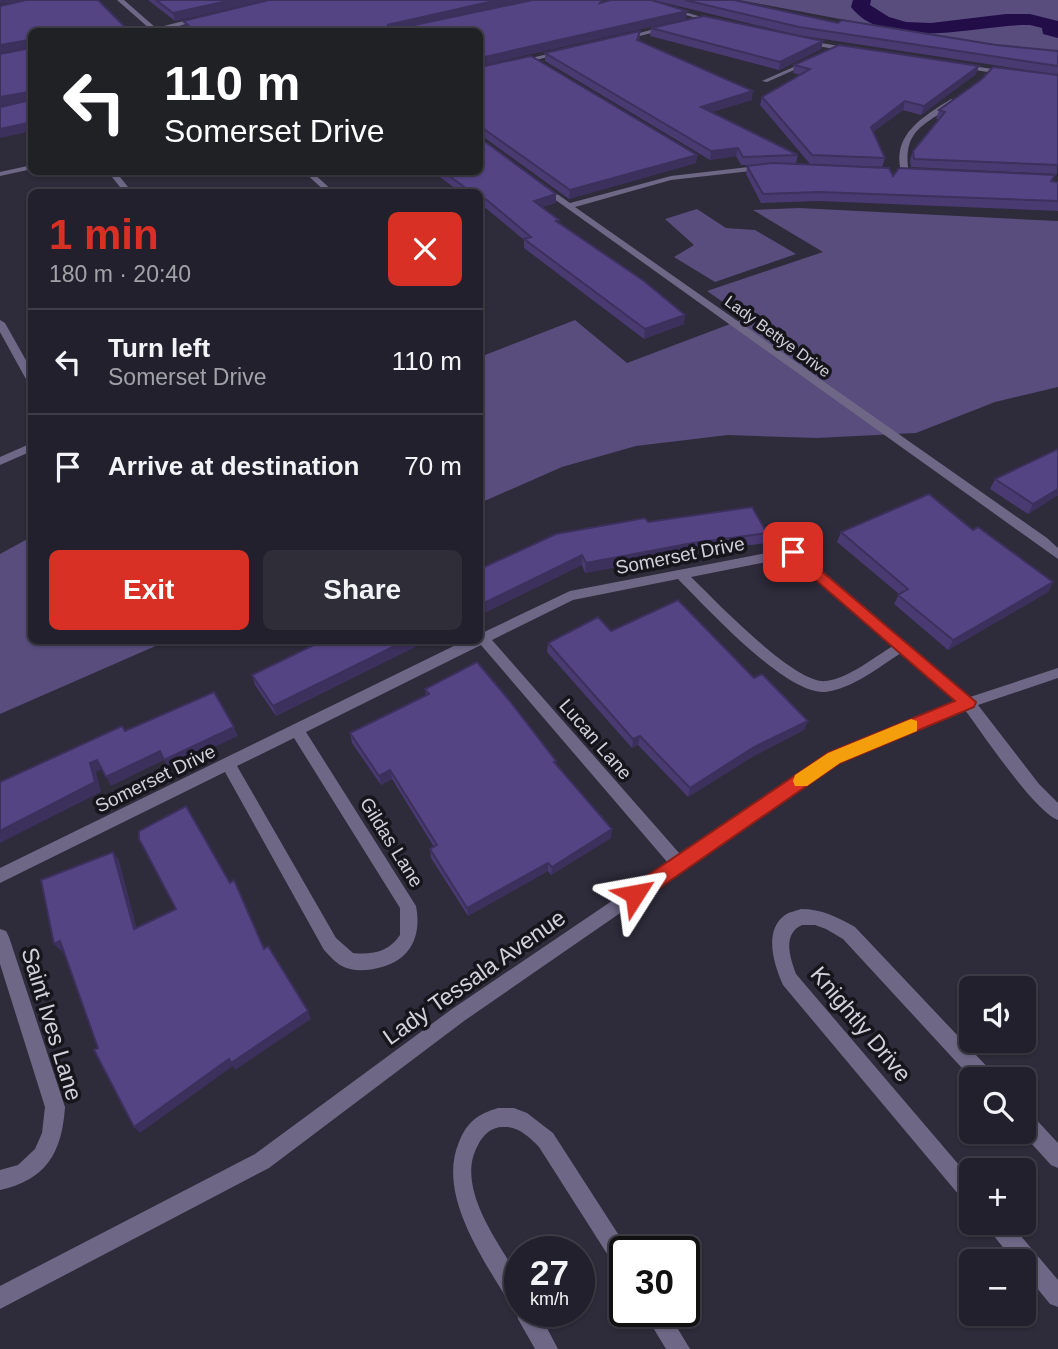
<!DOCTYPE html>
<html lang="en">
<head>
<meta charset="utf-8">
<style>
	body { margin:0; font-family:Arial,sans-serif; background:#2e2d38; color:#f1f3f6; height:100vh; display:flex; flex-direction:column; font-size:26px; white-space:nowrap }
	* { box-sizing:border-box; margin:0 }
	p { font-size:23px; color:#a2a3a9 }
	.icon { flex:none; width:38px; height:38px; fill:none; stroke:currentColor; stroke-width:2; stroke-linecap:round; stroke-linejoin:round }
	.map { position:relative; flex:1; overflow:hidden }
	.panel { position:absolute; left:28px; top:189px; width:455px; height:455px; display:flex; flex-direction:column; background:#22202c; border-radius:10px; box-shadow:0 2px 5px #0004,0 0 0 2px #3f3e48 }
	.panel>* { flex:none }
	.guide { position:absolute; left:28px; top:28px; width:455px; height:147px; border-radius:10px; box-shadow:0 2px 5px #0004,0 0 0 2px #3f3e48; background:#202124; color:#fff; overflow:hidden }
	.buttons { position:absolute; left:959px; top:976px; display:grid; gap:14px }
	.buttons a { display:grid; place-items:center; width:77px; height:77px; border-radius:10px; background:#22202c; box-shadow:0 2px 5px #0004,0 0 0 2px #3f3e48; font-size:35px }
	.speed { position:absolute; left:504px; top:1236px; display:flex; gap:14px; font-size:35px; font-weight:700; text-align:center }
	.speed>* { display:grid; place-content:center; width:91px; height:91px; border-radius:50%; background:#22202c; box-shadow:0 2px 5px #0004,0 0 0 2px #3f3e48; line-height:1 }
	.speed small { font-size:18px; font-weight:400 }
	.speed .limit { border:4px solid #111; border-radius:10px; background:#fff; color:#111 }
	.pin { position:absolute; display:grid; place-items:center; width:60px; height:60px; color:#fff; margin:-30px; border-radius:14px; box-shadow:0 4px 10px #0006 }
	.me { position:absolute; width:77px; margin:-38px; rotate:56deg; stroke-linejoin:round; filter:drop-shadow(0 0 5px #0008) }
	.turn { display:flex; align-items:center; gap:24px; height:147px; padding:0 21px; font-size:32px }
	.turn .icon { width:91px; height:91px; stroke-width:2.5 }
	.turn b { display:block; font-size:49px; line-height:60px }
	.round { display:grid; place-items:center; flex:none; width:74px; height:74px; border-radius:10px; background:#2e2d38 }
	.headline { display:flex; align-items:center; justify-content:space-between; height:119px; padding:0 21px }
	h1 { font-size:42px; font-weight:800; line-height:52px; color:#d93025 }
	.primary-button { display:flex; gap:14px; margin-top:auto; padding:14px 21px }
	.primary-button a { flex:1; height:80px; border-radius:10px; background:#d93025; color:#fff; font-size:28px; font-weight:800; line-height:80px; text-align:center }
	.primary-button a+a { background:#2e2d38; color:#f1f3f6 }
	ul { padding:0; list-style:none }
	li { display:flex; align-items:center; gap:21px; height:105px; padding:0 21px; border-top:2px solid #3f3e48 }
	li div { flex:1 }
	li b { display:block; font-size:26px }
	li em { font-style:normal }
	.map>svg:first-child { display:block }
</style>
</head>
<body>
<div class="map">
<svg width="1058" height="1349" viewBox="0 0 1058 1349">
	<rect width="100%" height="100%" fill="#2e2b3a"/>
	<g fill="#584d7d">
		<polygon points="739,0 1058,0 1058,52 935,37"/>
		<polygon points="799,208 1058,221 1058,387 995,402 916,433 817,438 728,435 636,446 562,467 480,503 480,357 575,320 627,363 746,318 707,291 823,252 753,210"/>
		<polygon points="697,209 726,228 755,230 796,254 715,282 674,257 694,245 665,219"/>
		<polygon points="31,537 32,640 167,641 0,714 0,554"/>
	</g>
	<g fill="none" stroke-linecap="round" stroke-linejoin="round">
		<path fill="#230d49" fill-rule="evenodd" d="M 853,0 L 871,0 L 870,5 L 889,17 L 906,22 L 931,23 L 1006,14 L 1030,14 L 1058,21 L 1058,38 L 1043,34 L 1042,28 L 1030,25 C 979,24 888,54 851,7 Z"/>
		<g fill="#6e6886" fill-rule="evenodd">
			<polygon points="117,0 124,0 156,28 199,17 202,19 160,32 142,32 150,29"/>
			<polygon points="633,0 643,0 719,22 714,23"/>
			<polygon points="669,25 671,28 624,40 621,38"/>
			<polygon points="804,40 850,48 853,50 850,52 802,43"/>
			<polygon points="564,50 566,53 518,64 515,62"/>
			<polygon points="807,61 812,62 767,82 762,81"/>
			<polygon points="960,64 1005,71 1008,73 1005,75 958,67"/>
			<path d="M 951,99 L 958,101 C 929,124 901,127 909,172 L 902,174 C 890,135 923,117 951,99 Z"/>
			<polygon points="32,165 32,169 0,176 0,172"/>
			<polygon points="766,165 769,165 769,169 671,180 575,207 1047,538 1058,548 1058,559 536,186 543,184 570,203 671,176"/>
			<polygon points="108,172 116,172 132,192 124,192"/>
			<polygon points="304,172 312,172 334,192 326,192"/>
			<polygon points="0,320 5,323 32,371 32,384 27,381 0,332"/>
			<polygon points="32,443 32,451 0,465 0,457"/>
			<path d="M 793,548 L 797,549 L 970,697 L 1058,668 L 1058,678 L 978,705 L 1039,784 L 1058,803 L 1058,820 C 1034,811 983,734 965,710 L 839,762 L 464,1021 L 269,1168 L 0,1309 L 0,1286 L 255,1154 L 452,1009 L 668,863 L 481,645 L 306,732 L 416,906 C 422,937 410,961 378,968 C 365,971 352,972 340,965 C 334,961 329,955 324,950 L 225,772 L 0,883 L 0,868 L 466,640 L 480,640 L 480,634 L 570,591 ZM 791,557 L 893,646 C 873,658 849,678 826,681 C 795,685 714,599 691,577 ZM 678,579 C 706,607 786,695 825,692 C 852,689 879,667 901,653 L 957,702 L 829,754 L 680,854 L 492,640 L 573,600 ZM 294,738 L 400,908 L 400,935 C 389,952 372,955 353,953 L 336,938 L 237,766 Z"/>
			<path d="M 801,909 C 822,909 837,917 855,927 L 993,1073 L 995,1080 L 973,1080 L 843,939 L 826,929 L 815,925 L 802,925 C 782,934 790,958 796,974 L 971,1179 L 971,1204 L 964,1201 L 783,985 C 774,965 763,931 785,915 C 789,912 796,911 801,909 Z"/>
			<path d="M 0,929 L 6,931 L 9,937 L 65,1107 C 62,1153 46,1180 0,1190 L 0,1170 L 18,1165 L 35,1149 L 42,1133 L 45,1107 L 0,964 Z"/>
			<path d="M 498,1108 L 514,1108 L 527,1113 L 553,1133 L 629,1251 L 625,1251 L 625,1274 L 618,1271 L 539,1147 C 529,1137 518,1126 503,1127 C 491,1127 483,1135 478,1145 C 458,1180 487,1226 505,1255 C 509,1262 517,1271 519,1278 C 522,1287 520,1301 520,1311 L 538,1311 L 558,1349 L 535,1349 L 518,1319 L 516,1309 L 512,1308 C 486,1262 436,1196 459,1142 C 467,1122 478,1114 498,1108 Z"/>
			<polygon points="1024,1111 1031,1114 1058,1143 1058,1168 1051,1165 1021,1132 1024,1132"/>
			<polygon points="986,1223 1010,1223 1058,1280 1058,1307 1050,1304 1024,1272 1024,1262 1015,1262 989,1230"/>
			<polygon points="643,1311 667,1311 690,1349 666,1349"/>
		</g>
	</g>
	<g fill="#493a72">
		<polygon points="148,0 266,0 175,21"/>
		<polygon points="653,0 734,0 838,23 996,45 1058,51 1058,75 797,35"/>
		<polygon points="651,28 823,41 821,49 779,70 650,36"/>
		<polygon points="640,31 639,41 752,100 711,112 798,155 796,163 893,176 1058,182 1058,211 818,201 761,203 746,174 747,166 754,165 741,165 736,156 710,160 545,61 545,53"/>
		<polygon points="794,65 976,74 921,115 903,110 873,132 885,158 882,167 810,164 760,105 762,97 800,75 793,73"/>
		<polygon points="480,67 697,155 696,163 569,199 485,138 480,138"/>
		<polygon points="1058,75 1057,174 911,167 910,160 913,151 939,119 936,119 939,110"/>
		<polygon points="433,172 480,172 556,194 556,203 542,207 559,223 684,324 644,339 524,248 524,240 487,209 480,206 480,192 460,192"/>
		<polygon points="995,479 1058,495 1028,514 990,489"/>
		<polygon points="648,522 767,533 765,543 691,553 585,573 582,565 480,615 480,569"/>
		<polygon points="973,530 1053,582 1048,592 948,650 894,604 899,594 837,542 841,532"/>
		<polygon points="611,631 754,678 808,721 804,730 752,757 688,797 638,745 632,748 547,652 548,643"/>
		<polygon points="324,640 429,640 276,716 255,685 252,675"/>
		<polygon points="425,689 556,761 556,765 611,838 551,875 548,871 468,916 431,858 430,849 434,847 392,779 381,785 352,743 350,733 426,695"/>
	</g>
	<g fill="#3c305c">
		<polygon points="0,0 36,0 0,4"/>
		<polygon points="232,0 266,0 175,21 173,13"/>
		<polygon points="498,0 531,0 391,32 387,25"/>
		<polygon points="687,11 686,19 480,66 480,58"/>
		<polygon points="29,40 32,47 0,53 0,45"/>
		<polygon points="823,41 821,49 779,70 780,62"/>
		<polygon points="979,66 976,74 921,115 924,106"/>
		<polygon points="753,91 752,100 700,116 701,107"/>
		<polygon points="29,92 32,100 0,106 0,97"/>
		<polygon points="905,101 903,110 869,135 871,127"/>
		<polygon points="32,122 32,131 0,138 0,129"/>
		<polygon points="738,148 736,156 710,160 711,151"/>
		<polygon points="697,155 696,163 569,199 570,190"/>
		<polygon points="556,194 556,203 534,210 534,201"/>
		<polygon points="685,315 684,324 644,339 645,329"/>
		<polygon points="1058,489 1058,495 1028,514 1033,504"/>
		<polygon points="693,543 691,553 585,573 586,563"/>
		<polygon points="582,555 582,565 480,615 480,605"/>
		<polygon points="1053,582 1048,592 948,650 953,640"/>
		<polygon points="407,640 429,640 276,716 273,706"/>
		<polygon points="808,721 804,730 752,757 688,797 690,788 754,747"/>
		<polygon points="234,727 238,736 168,769 164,760"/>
		<polygon points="640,736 638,745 632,748 633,739"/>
		<polygon points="160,751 164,760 111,786 106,777"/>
		<polygon points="97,760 102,769 96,772 101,792 0,843 0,831 90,763"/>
		<polygon points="390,770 392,779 381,785 379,776"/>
		<polygon points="612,829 611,838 551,875 552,867"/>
		<polygon points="113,852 119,860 139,937 134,929"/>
		<polygon points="548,863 548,871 468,916 467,908"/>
		<polygon points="60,941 67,949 61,951 54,944"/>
		<polygon points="308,1011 311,1019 235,1070 233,1066 140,1133 134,1127 229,1059"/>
	</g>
	<g fill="#554484" stroke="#3c305c" stroke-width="2">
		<polygon points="26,0 98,0 130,32 32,32 32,122 0,129 0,107 31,100 29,92 0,97 0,54 31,48 29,40 0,45 0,6"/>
		<polygon points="156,0 232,0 173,13"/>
		<polygon points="269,0 498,0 387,25 405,27 533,0 602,0 600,3 611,0 651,0 687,11 480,58 480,32 188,32 183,26 188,25 183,21"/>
		<polygon points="685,0 734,0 838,23 842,20 996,45 1058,51 1058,66 799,27"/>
		<polygon points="704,16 823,41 780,62 651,28"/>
		<polygon points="640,31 637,40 753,91 701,107 798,155 743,157 738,148 711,151 545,53"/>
		<polygon points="839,45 979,66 924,106 905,101 871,127 885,158 812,155 762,97 810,69 794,65"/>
		<polygon points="531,56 697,155 570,190 484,129 480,130 480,67"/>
		<polygon points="993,67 1058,75 1058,165 914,159 913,151 945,112 939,110 982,79"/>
		<polygon points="480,138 556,194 534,201 559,220 556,221 644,281 685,315 645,329 524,239 531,237 487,200 480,197 480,192 471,192 444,172 480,172"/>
		<polygon points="773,163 889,168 893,176 899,168 1055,175 1051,181 1058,182 1058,201 820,192 763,194 747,166"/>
		<polygon points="1058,449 1058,489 1033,504 995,479"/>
		<polygon points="929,494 973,530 978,527 1053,582 953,640 898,595 908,589 841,532"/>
		<polygon points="752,507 767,533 693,543 586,563 582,555 480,605 480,569 556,534 645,518 648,522"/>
		<polygon points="678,600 754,678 762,674 808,721 754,747 690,788 640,736 633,739 548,643 598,617 611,631"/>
		<polygon points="324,640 407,640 273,706 252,675"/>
		<polygon points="477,662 509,700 556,761 554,762 612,829 552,867 548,863 467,908 430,849 437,845 390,770 379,776 350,733 429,694 425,689"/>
		<polygon points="214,692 234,727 164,760 160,751 106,777 97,760 90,763 95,782 0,831 0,782 122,726 125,731"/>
		<polygon points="186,806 230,883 234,880 264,949 268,946 308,1011 231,1063 229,1059 134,1127 94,1050 98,1048 60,941 54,944 41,880 113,852 134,929 176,909 139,839 139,831"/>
	</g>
	<polygon fill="#d93025" stroke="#8d1f18" stroke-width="2" points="793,547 976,702 974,707 840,763 642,900 635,903 629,900 626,894 629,888 828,753 955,701 788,556 786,552"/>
	<polygon fill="#f59e0b" points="911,719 917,721 917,731 840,763 807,786 795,786 793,781 795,775 828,753"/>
	<g text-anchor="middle" stroke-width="7" stroke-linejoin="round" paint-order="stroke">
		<g font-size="16" fill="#d2d0da" stroke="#16151b">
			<text transform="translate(778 336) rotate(36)" y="6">Lady Bettye Drive</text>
		</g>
		<g font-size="19" fill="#d2d0da" stroke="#16151b">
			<text transform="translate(680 555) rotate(-11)" y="7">Somerset Drive</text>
			<text transform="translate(596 739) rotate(49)" y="7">Lucan Lane</text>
			<text transform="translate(155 778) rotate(-26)" y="7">Somerset Drive</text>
			<text transform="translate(392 842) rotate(58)" y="7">Gildas Lane</text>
		</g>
		<g font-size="23" fill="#d2d0da" stroke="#16151b">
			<text transform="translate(474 977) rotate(-35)" y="8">Lady Tessala Avenue</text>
			<text transform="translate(52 1024) rotate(73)" y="8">Saint Ives Lane</text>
			<text transform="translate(861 1024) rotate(50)" y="8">Knightly Drive</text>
		</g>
	</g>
</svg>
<div class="buttons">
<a><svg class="icon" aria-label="sound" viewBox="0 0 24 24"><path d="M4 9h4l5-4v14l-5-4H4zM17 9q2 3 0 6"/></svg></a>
<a><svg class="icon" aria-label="search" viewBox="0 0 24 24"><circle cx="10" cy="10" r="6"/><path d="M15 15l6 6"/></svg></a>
<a>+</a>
<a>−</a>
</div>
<div class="speed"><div>27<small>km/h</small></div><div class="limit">30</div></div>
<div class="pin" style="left:793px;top:552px;background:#d93025"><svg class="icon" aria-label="arrive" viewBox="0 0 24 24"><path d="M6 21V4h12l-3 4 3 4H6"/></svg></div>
<svg class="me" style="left:635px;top:894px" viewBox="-20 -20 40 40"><path d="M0-17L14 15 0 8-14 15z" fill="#d93025" stroke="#fff" stroke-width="4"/></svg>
<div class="guide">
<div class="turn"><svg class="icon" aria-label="left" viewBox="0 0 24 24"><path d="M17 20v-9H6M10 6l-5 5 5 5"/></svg><div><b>110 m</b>Somerset Drive</div></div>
</div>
<section class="panel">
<div class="headline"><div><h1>1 min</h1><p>180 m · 20:40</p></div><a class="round" style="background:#d93025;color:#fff"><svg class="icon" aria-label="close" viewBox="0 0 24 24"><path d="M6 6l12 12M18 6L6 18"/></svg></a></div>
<ul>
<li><svg class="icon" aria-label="left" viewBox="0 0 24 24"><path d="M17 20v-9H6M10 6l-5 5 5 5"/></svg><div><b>Turn left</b><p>Somerset Drive</p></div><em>110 m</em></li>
<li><svg class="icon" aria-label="arrive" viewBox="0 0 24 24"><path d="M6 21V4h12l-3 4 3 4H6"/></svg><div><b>Arrive at destination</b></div><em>70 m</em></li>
</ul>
<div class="primary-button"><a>Exit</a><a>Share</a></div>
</section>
</div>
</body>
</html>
